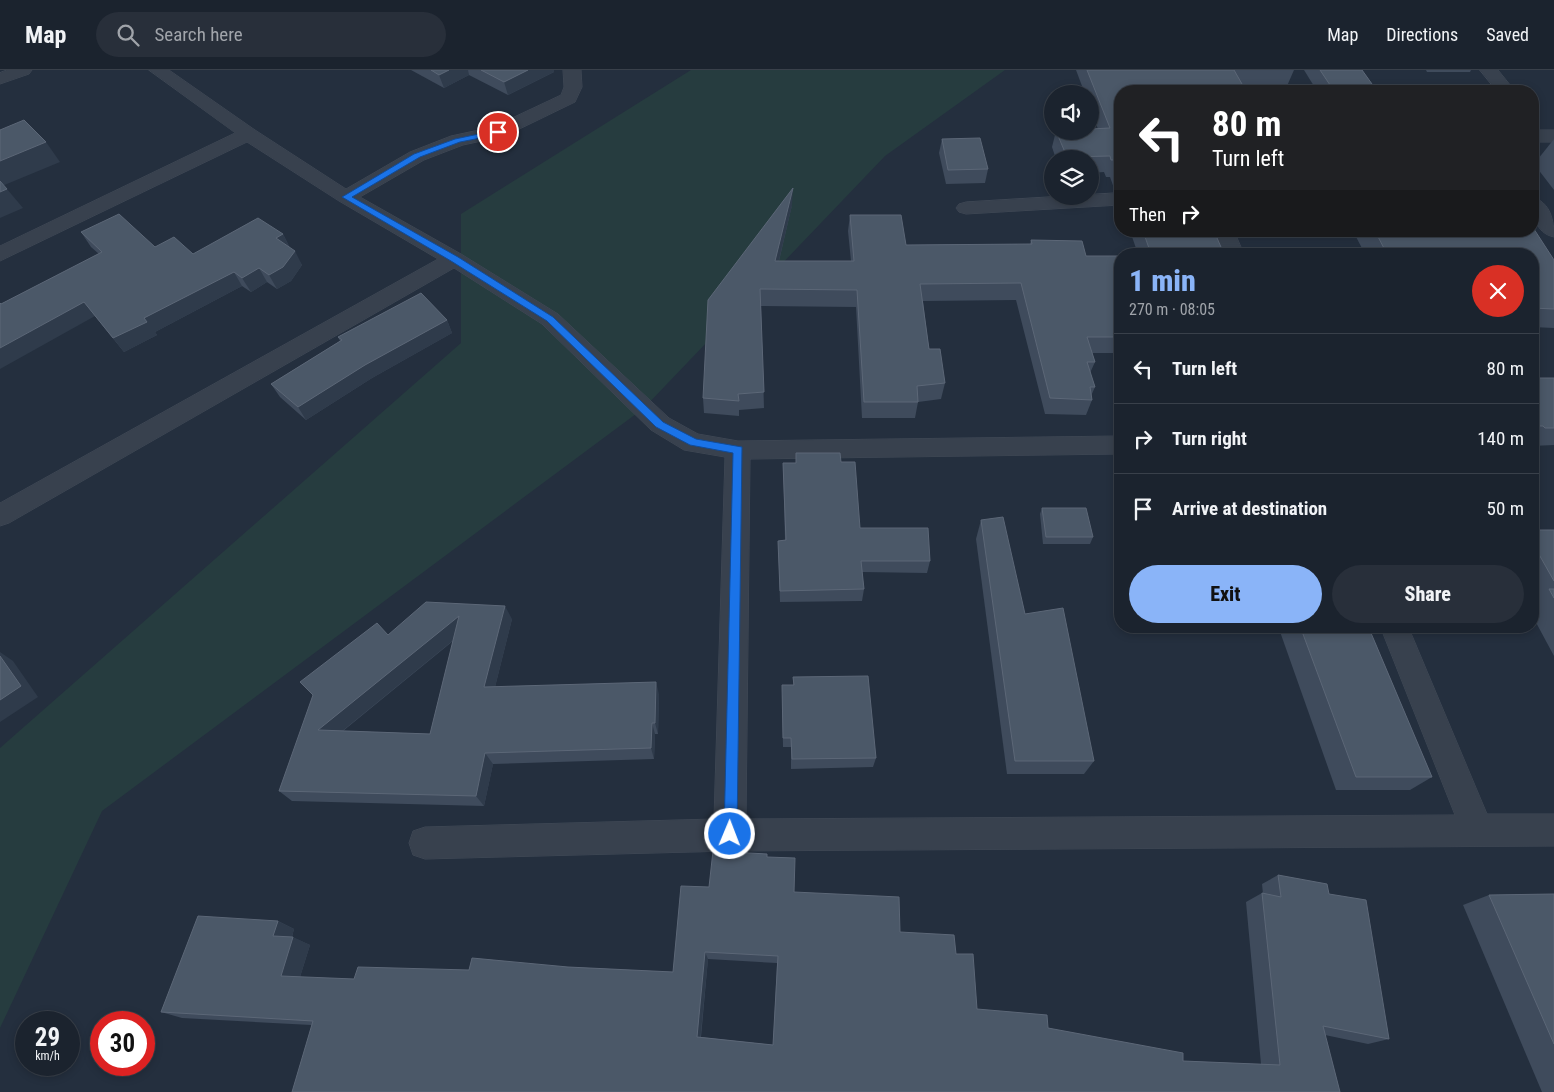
<!DOCTYPE html>
<html lang="en">
<head>
<meta charset="utf-8">
<style>
	body { margin:0; font-family:"Roboto Condensed",sans-serif; background:#282f3a; color:#f1f3f6; height:100vh; display:flex; flex-direction:column; font-size:19px; white-space:nowrap }
	* { box-sizing:border-box; margin:0 }
	p { font-size:16px; color:#a0a4aa }
	.icon { flex:none; width:28px; height:28px; fill:none; stroke:currentColor; stroke-width:2; stroke-linecap:round; stroke-linejoin:round }
	.map { position:relative; flex:1; overflow:hidden }
	.drawer { position:absolute; left:1114px; top:178px; width:425px; height:385px; display:flex; flex-direction:column; background:#1b232e; border-radius:20px; box-shadow:0 2px 8px #0003,0 0 0 1px #39404a }
	.drawer>* { flex:none }
	.hud { position:absolute; left:1114px; top:15px; width:425px; height:152px; border-radius:20px; box-shadow:0 2px 8px #0003,0 0 0 1px #39404a; background:#202124; color:#fff; overflow:hidden }
	.tools { position:absolute; left:1044px; top:15px; display:grid; gap:10px }
	.tools a { display:grid; place-items:center; width:55px; height:55px; border-radius:50%; background:#1b232e; box-shadow:0 2px 8px #0003,0 0 0 1px #39404a; font-size:25px }
	.speed { position:absolute; left:15px; top:941px; display:flex; gap:10px; font-size:25px; font-weight:700; text-align:center }
	.speed>* { display:grid; place-content:center; width:65px; height:65px; border-radius:50%; background:#1b232e; box-shadow:0 2px 8px #0003,0 0 0 1px #39404a; line-height:1 }
	.speed small { font-size:12px; font-weight:400 }
	.speed .limit { border:8px solid #d22; background:#fff; color:#111 }
	.pin { position:absolute; display:grid; place-items:center; width:42px; height:42px; color:#fff; margin:-21px; border:2px solid #fff; border-radius:50%; box-shadow:0 1px 5px #0007 }
	.me { position:absolute; width:55px; margin:-28px; rotate:1deg; stroke-linejoin:round; filter:drop-shadow(0 0 4px #0008) }
	.turn { display:flex; align-items:center; gap:18px; height:105px; padding:0 15px; font-size:22px }
	.turn .icon { width:65px; height:65px; stroke-width:2.5 }
	.turn b { display:block; font-size:35px; line-height:42px }
	.then { display:flex; align-items:center; height:48px; padding:0 15px; background:#0003; gap:10px; font-size:19px }
	.round { display:grid; place-items:center; flex:none; width:52px; height:52px; border-radius:26px; background:#282f3a }
	.summary { display:flex; align-items:center; justify-content:space-between; height:85px; padding:0 15px }
	h1 { font-size:30px; font-weight:800; line-height:38px; color:#8ab4f8 }
	.button { display:flex; gap:10px; margin-top:auto; padding:10px 15px }
	.button a { flex:1; height:58px; border-radius:30px; background:#8ab4f8; color:#111; font-size:20px; font-weight:800; line-height:58px; text-align:center }
	.button a+a { background:#282f3a; color:#f1f3f6 }
	ul { padding:0; list-style:none }
	li { display:flex; align-items:center; gap:15px; height:70px; padding:0 15px; border-top:1px solid #39404a }
	li div { flex:1 }
	li b { display:block; font-size:19px }
	li em { font-style:normal }
	header { display:flex; align-items:center; gap:30px; box-sizing:border-box; height:70px; padding:0 25px; background:#1b232e; border-bottom:1px solid #39404a }
	header strong { font-size:24px }
	nav { display:flex; gap:28px; margin-inline-start:auto; font-size:18px }
	.search { width:350px; height:45px; background:#282f3a; display:flex; align-items:center; gap:12px; box-sizing:border-box; padding:0 18px; border-radius:28px; color:#a0a4aa; font-size:19px }
	.map>svg:first-child { display:block }
</style>
</head>
<body>
<header>
<strong>Map</strong>
<div class="search"><svg class="icon" aria-label="search" viewBox="0 0 24 24"><circle cx="10" cy="10" r="6"/><path d="M15 15l6 6"/></svg>Search here</div>
<nav><a>Map</a><a>Directions</a><a>Saved</a></nav>
</header>
<div class="map">
<svg width="1554" height="1022" viewBox="0 0 1554 1022">
	<rect width="100%" height="100%" fill="#242f3e"/>
	<polygon fill="#263c3f" points="691,0 1005,0 885,86 644,338 102,741 0,958 0,678 461,273 461,144"/>
	<g fill="none" stroke-linecap="round" stroke-linejoin="round">
		<g stroke="#414a57" stroke-width="1">
			<g id="minor">
				<polygon points="7,0 32,0 29,4 0,14 0,3"/>
				<polygon points="149,0 169,0 255,60 346,119 410,82 451,66 493,57 561,25 564,17 563,0 581,0 582,17 575,32 505,66 463,75 424,90 360,127 461,184 558,244 669,348 698,364 738,371 1120,366 1120,384 750,389 746,749 1455,745 1380,556 1408,556 1487,744 1554,744 1554,776 730,781 425,789 413,785 409,773 413,761 425,757 714,749 725,387 684,380 651,360 542,254 454,198 9,453 0,456 0,433 438,189 339,131 247,72 0,191 0,176 235,63"/>
				<polygon points="1480,0 1498,0 1515,21 1497,21"/>
				<rect x="1532" y="60" width="22" height="12"/>
				<polygon points="1120,123 1120,135 966,144 959,142 956,138 959,134 966,132"/>
				<path d="M 1532,127 C 1551,132 1554,151 1554,167 C 1535,163 1532,144 1532,127 Z"/>
				<polygon points="1214,161 1234,161 1244,184 1223,184"/>
			</g>
		</g>
		<use href="#minor" fill="#38414e" fill-rule="evenodd"/>
	</g>
	<g fill="#3f4b5c" fill-rule="evenodd">
		<polygon points="411,0 554,0 554,2 508,25 469,5 444,18"/>
		<polygon points="1076,0 1294,0 1287,16 1243,16 1120,21 1120,122 1115,121 1110,107 1106,107 1104,102 1090,103 1090,89 1056,89 1052,77 1056,61 1090,61 1098,59 1090,38 1090,24 1085,24"/>
		<polygon points="1304,0 1362,0 1377,21 1317,21"/>
		<polygon points="1426,0 1471,0 1470,2 1427,2"/>
		<polygon points="942,69 988,99 985,113 946,114 939,83"/>
		<polygon points="1554,69 1554,120 1534,94"/>
		<polygon points="792,135 779,191 851,191 848,161 850,145 906,175 1030,174 1031,170 1086,186 1120,186 1120,283 1092,283 1095,292 1090,303 1095,317 1091,326 1092,330 1086,345 1045,344 1016,230 923,231 929,279 945,313 941,329 918,332 915,348 862,348 856,237 761,236 764,338 739,340 739,346 704,343 703,328"/>
		<polygon points="1130,161 1214,161 1224,184 1138,184"/>
		<polygon points="1355,161 1532,161 1554,190 1554,258 1532,257 1532,184 1365,184 1354,163"/>
		<polygon points="81,162 193,184 283,164 290,178 302,195 291,211 277,219 267,212 251,222 242,216 155,262 157,265 124,282 95,246 1,234 99,184 91,177"/>
		<polygon points="447,250 452,263 372,308 306,350 280,327 271,314 340,271 338,267"/>
		<polygon points="1532,308 1554,308 1554,375 1532,376"/>
		<polygon points="796,383 841,392 860,458 930,491 927,503 862,502 864,519 862,531 780,532 778,471 785,470 783,393 796,393"/>
		<polygon points="1042,438 1093,467 1090,474 1043,474 1040,444"/>
		<polygon points="981,450 1094,691 1084,704 1007,704 976,469"/>
		<polygon points="1532,460 1554,460 1554,586 1532,545 1532,531 1533,530 1532,529"/>
		<path d="M 512,549 L 495,617 L 659,624 L 658,664 L 655,664 L 654,689 L 493,694 L 484,736 L 292,731 L 279,721 L 388,565 ZM 453,571 L 430,664 L 343,661 Z"/>
		<polygon points="1278,556 1368,556 1432,707 1410,720 1336,720"/>
		<polygon points="793,607 876,688 873,697 791,699 791,677 783,677 782,626 793,615"/>
		<path d="M 767,787 L 794,822 L 956,884 L 977,939 L 1048,958 L 1183,991 L 1261,994 L 1246,832 L 1262,823 L 1263,824 L 1262,814 L 1278,805 L 1329,824 L 1389,969 L 1368,974 L 1325,965 L 1340,1022 L 311,955 L 182,948 L 161,942 L 278,851 L 294,859 L 292,867 L 310,875 L 300,907 L 354,909 L 469,900 L 568,897 L 673,902 L 709,817 ZM 708,889 L 777,893 L 773,975 L 701,967 Z"/>
		<polygon points="1554,824 1554,1022 1542,1022 1463,835 1489,825"/>
	</g>
	<g fill="#2f3b4b">
		<polygon points="449,0 468,0 469,5 444,18 439,5"/>
		<polygon points="528,0 554,0 554,2 508,25 504,12"/>
		<polygon points="46,72 60,92 2,116 0,114 0,91"/>
		<polygon points="793,118 792,135 775,207 775,191"/>
		<polygon points="7,119 23,138 0,148 0,122"/>
		<polygon points="283,164 290,178 276,168"/>
		<polygon points="295,181 302,195 291,211 277,219 269,205"/>
		<polygon points="259,198 267,212 251,222 242,208"/>
		<polygon points="234,202 242,216 155,262 157,265 124,282 113,268 144,248"/>
		<polygon points="84,232 95,246 0,299 0,278"/>
		<polygon points="447,250 452,263 372,308 306,350 298,337 365,295"/>
		<polygon points="505,536 512,549 492,629 484,617"/>
		<polygon points="459,546 467,559 330,671 318,660"/>
		<polygon points="0,582 13,591 38,627 0,652"/>
		<polygon points="656,612 659,624 658,664 655,653"/>
		<polygon points="652,653 655,664 654,689 651,678"/>
		<polygon points="485,683 493,694 484,736 476,726"/>
		<polygon points="278,851 294,859 290,874 273,866"/>
		<polygon points="293,867 310,875 298,913 281,906"/>
		<polygon points="705,882 708,889 700,972 697,967"/>
	</g>
	<g fill="#4b5868" stroke="#5c6777" fill-rule="evenodd">
		<polygon points="431,0 449,0 439,5"/>
		<polygon points="481,0 528,0 504,12"/>
		<polygon points="1087,0 1234,0 1246,21 1120,21 1120,101 1116,90 1111,90 1110,86 1067,87 1056,61 1090,61 1090,59 1110,58"/>
		<polygon points="1320,0 1362,0 1377,21 1334,21"/>
		<polygon points="24,50 46,72 0,91 0,60"/>
		<polygon points="980,68 988,99 948,100 942,69"/>
		<polygon points="0,111 7,119 0,122"/>
		<polygon points="793,118 775,191 854,191 850,145 901,145 906,175 1032,174 1031,170 1082,171 1086,186 1120,186 1120,267 1087,267 1095,292 1087,292 1095,317 1090,317 1092,330 1050,328 1021,213 920,214 929,279 940,279 945,313 917,316 918,332 864,332 857,220 760,219 764,322 738,324 739,331 703,328 708,230"/>
		<polygon points="119,144 155,177 174,167 193,184 258,148 283,164 276,168 295,181 283,197 269,205 259,198 242,208 234,202 144,248 147,252 113,268 84,232 0,278 0,233 1,234 102,182 81,162"/>
		<polygon points="1532,156 1554,190 1554,239 1532,238 1532,184 1387,184 1375,161 1532,161"/>
		<polygon points="1143,161 1214,161 1224,184 1151,184"/>
		<polygon points="421,223 447,250 365,295 298,337 271,314 342,270 338,267"/>
		<polygon points="1532,308 1554,308 1554,358 1545,358 1543,356 1532,356"/>
		<polygon points="796,383 840,383 841,392 855,392 860,458 928,458 930,491 861,491 864,519 780,521 778,471 786,470 783,393 796,393"/>
		<polygon points="1042,438 1086,438 1093,467 1046,467"/>
		<polygon points="1003,447 1025,544 1063,538 1094,691 1015,691 981,450"/>
		<polygon points="1532,460 1554,460 1554,511 1532,472"/>
		<polygon points="1549,519 1554,519 1554,528"/>
		<path d="M 426,532 L 505,536 L 484,617 L 656,612 L 655,653 L 652,653 L 651,678 L 485,683 L 476,726 L 279,721 L 313,625 L 300,612 L 377,553 L 388,565 ZM 459,546 L 430,664 L 318,660 Z"/>
		<polygon points="1300,556 1368,556 1432,707 1356,707"/>
		<polygon points="0,586 21,616 0,630"/>
		<polygon points="868,606 876,688 792,689 791,668 783,668 782,615 794,615 793,607"/>
		<path d="M 713,781 L 767,784 L 767,787 L 795,788 L 794,822 L 899,827 L 900,862 L 954,865 L 956,884 L 973,884 L 977,939 L 1047,945 L 1048,958 L 1183,983 L 1183,991 L 1280,995 L 1262,823 L 1281,827 L 1278,805 L 1327,814 L 1329,824 L 1366,830 L 1389,969 L 1323,956 L 1340,1022 L 292,1022 L 313,951 L 161,942 L 198,846 L 278,851 L 273,866 L 293,867 L 281,906 L 354,909 L 358,897 L 469,900 L 472,888 L 568,897 L 673,902 L 681,816 L 709,817 ZM 705,882 L 778,886 L 773,975 L 697,967 Z"/>
		<polygon points="1554,824 1554,974 1489,825"/>
	</g>
	<polygon fill="#1a73e8" stroke="#114b97" points="498,60 501,60 501,64 460,72 420,87 352,127 458,187 553,247 663,352 696,369 742,377 737,764 735,769 730,771 725,769 724,764 733,383 690,375 656,357 547,251 451,191 342,127 414,84 455,69"/>
</svg>
<div class="tools">
<a><svg class="icon" aria-label="sound" viewBox="0 0 24 24"><path d="M4 9h4l5-4v14l-5-4H4zM17 9q2 3 0 6"/></svg></a>
<a><svg class="icon" aria-label="layers" viewBox="0 0 24 24"><path d="M12 4l9 5-9 5-9-5zM3 14l9 5 9-5"/></svg></a>
</div>
<div class="speed"><div>29<small>km/h</small></div><div class="limit">30</div></div>
<div class="pin" style="left:498px;top:62px;background:#d93025"><svg class="icon" aria-label="arrive" viewBox="0 0 24 24"><path d="M6 21V4h12l-3 4 3 4H6"/></svg></div>
<svg class="me" style="left:730px;top:764px" viewBox="-20 -20 40 40"><circle r="17" fill="#1a73e8" stroke="#fff" stroke-width="3"/><path d="M0-11L8 9 0 5-8 9z" fill="#fff"/></svg>
<div class="hud">
<div class="turn"><svg class="icon" aria-label="left" viewBox="0 0 24 24"><path d="M17 20v-9H6M10 6l-5 5 5 5"/></svg><div><b>80 m</b>Turn left</div></div>
<div class="then">Then<svg class="icon" aria-label="right" viewBox="0 0 24 24"><path d="M7 20v-9h11M14 6l5 5-5 5"/></svg></div>
</div>
<section class="drawer">
<div class="summary"><div><h1>1 min</h1><p>270 m · 08:05</p></div><a class="round" style="background:#d93025;color:#fff"><svg class="icon" aria-label="close" viewBox="0 0 24 24"><path d="M6 6l12 12M18 6L6 18"/></svg></a></div>
<ul>
<li><svg class="icon" aria-label="left" viewBox="0 0 24 24"><path d="M17 20v-9H6M10 6l-5 5 5 5"/></svg><div><b>Turn left</b></div><em>80 m</em></li>
<li><svg class="icon" aria-label="right" viewBox="0 0 24 24"><path d="M7 20v-9h11M14 6l5 5-5 5"/></svg><div><b>Turn right</b></div><em>140 m</em></li>
<li><svg class="icon" aria-label="arrive" viewBox="0 0 24 24"><path d="M6 21V4h12l-3 4 3 4H6"/></svg><div><b>Arrive at destination</b></div><em>50 m</em></li>
</ul>
<div class="button"><a>Exit</a><a>Share</a></div>
</section>
</div>
</body>
</html>
